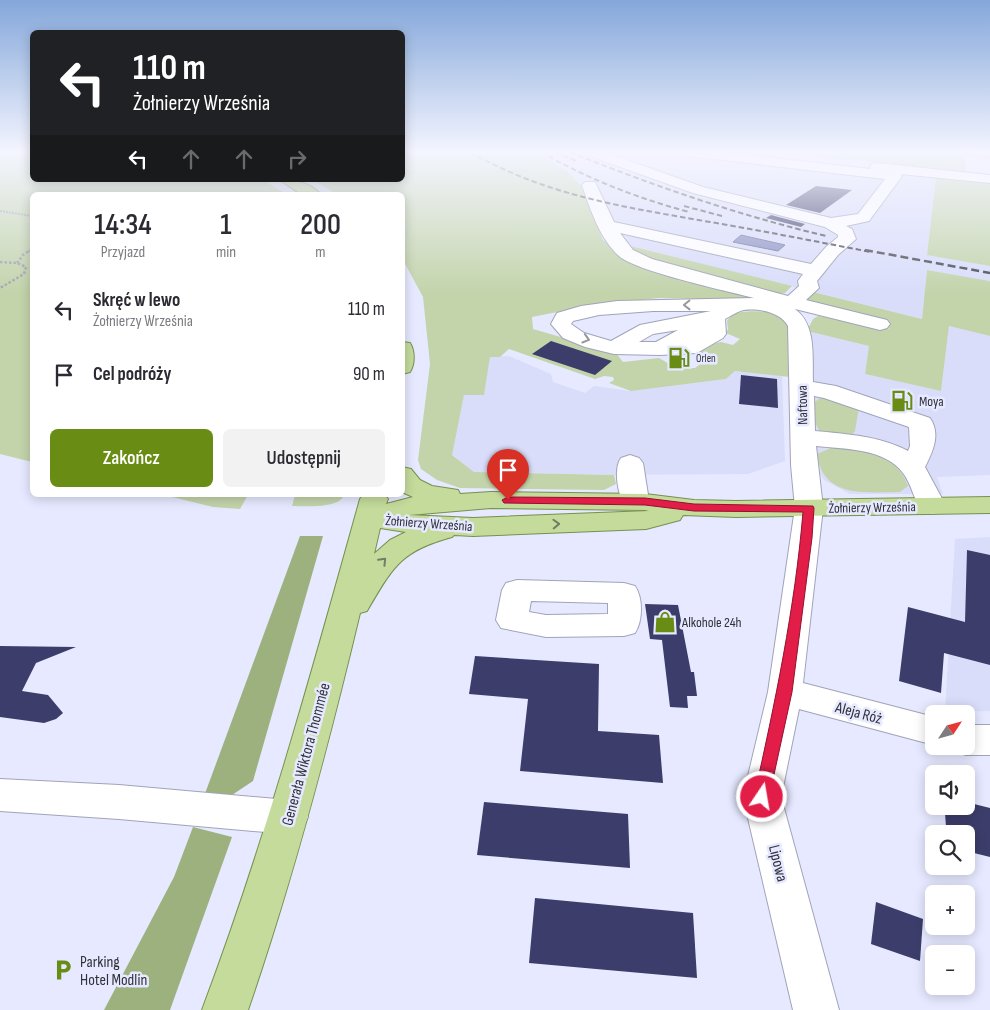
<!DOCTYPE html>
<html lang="pl">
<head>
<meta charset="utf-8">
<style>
	body { margin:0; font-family:"Sofia Sans Condensed",sans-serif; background:#f2f2f3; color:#2b2b33; height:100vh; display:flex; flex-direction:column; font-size:19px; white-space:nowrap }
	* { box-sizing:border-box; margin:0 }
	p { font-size:16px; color:#7c7c81 }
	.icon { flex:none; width:28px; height:28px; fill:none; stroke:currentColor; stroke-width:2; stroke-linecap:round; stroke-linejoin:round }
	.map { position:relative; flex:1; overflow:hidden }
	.side { position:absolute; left:30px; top:192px; width:375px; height:305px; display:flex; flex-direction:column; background:#fff; border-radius:8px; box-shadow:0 2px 12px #0003 }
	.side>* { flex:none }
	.guide { position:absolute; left:30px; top:30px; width:375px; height:152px; border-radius:8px; box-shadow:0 2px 12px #0003; background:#202124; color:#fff; overflow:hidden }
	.needle { width:32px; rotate:54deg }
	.tools { position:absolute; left:925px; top:705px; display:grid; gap:10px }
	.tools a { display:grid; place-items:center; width:50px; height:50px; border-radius:8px; background:#fff; box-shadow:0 2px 12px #0003; font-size:25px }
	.pin { position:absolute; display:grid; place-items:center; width:42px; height:42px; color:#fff; margin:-51px -21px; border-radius:50% 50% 50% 0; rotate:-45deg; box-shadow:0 0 5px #0007 }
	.pin .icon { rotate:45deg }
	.me { position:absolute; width:55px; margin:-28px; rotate:12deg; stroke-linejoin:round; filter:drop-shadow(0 0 4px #0008) }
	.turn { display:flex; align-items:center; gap:18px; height:105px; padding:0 20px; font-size:22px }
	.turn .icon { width:65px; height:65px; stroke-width:2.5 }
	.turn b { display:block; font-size:35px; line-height:42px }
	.lanes { display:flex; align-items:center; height:48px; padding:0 20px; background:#0003; justify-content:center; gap:25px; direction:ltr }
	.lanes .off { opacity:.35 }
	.eta { display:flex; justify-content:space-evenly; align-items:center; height:85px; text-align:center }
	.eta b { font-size:30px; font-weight:600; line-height:35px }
	.cta { display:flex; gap:10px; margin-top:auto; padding:10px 20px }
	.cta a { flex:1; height:58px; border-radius:8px; background:#698d14; color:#fff; font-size:20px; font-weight:600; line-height:58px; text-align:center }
	.cta a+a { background:#f2f2f3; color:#2b2b33 }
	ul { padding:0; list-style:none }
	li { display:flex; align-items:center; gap:15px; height:65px; padding:0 20px }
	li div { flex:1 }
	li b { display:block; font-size:19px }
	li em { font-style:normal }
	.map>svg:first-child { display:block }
</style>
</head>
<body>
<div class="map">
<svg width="990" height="1010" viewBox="0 0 990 1010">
	<rect width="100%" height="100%" fill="#e6e9ff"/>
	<g fill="#d9ddfa">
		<polygon points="535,152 712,152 919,176 936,176 927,254 990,266 990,281 927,270 922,319 604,240 586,202 604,206 600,195 582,192 580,184 567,171"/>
		<polygon points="949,326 990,336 990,475 937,477 943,494 850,494 824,480 818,470 807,331 870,346 865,374 941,391"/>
		<polygon points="509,356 551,374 553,382 585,393 594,386 630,391 726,379 735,371 782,376 785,461 748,474 614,475 474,472 451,454 464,395 484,394 490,357"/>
		<polygon points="990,537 990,711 945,712 955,539"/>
	</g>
	<g fill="#c3d4ab">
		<polygon points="0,152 32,152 32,180 263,180 288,195 32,195 32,462 0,454"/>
		<path d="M 403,152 L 534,152 L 567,171 L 580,184 L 603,240 L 620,255 L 753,294 L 754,300 L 659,298 L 593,305 L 532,317 L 533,329 L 616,353 L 623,362 L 659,358 L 676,368 L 695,368 L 706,360 L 696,348 L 721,342 L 733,345 L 740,339 L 726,333 L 728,329 L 727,321 L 732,314 C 746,310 783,308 789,326 C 792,338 789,364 790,377 L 735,371 L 726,379 L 631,391 L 609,383 L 614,380 L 613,377 L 604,376 L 595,379 L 509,349 L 500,357 L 490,357 L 484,395 L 464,395 L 452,455 L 474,472 L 614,475 L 616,484 L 604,490 L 460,488 L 437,480 L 421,469 L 418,460 L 430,364 L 423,297 L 403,260 L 402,195 L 338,195 L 313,180 L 402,180 Z"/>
		<polygon points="779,152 990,152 990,159 965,156 966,171 778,153"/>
		<polygon points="936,177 990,181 990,266 927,255"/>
		<polygon points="626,245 792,286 785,293 771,294 639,255"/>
		<polygon points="927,270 990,281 990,336 949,326 941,391 865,374 869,346 807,331 813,319 818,316 889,329 882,322 810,301 807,299 813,292 922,319"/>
		<path d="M 822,397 L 859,407 L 855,431 L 851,436 C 820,434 815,437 813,403 Z"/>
		<path d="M 833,447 C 863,449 897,454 908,486 L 900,492 C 865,492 823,499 817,454 Z"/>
		<polygon points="164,495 248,495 240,509 213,507"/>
		<path d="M 295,495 L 344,495 C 339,509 305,506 292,506 Z"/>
	</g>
	<g fill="#9db17e">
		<polygon points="300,536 323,536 253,781 232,795 203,799"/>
		<polygon points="193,827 232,837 170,1010 104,1010 174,877"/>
	</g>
	<polygon fill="#8e93c5" stroke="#72769b" points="741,235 785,245 778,251 733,242"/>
	<g fill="#3c3d6a">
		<polygon points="816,186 852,190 820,213 786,205"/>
		<polygon points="771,215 805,224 801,227 766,218"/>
		<polygon points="551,341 612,361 595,375 532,354"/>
		<polygon points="741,375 777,379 778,408 739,404"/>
		<polygon points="967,550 990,555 990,665 944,653 941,693 899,681 908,607 965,622"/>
		<polygon points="645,604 678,605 691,672 694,672 697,696 687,696 688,708 670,707 662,640 650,639"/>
		<polygon points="0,646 76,647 36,663 22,691 48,695 63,713 56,719 44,723 0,717"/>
		<polygon points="475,656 599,664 598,731 659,735 663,783 520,771 528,699 469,694"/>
		<polygon points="484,802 628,814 630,868 477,855"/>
		<polygon points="966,802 990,808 990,857 966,851 966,834 953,834 946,827 945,813 949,811 949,806 966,806"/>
		<polygon points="535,898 693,913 697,978 529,963"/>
		<polygon points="876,902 923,919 920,961 871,944"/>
	</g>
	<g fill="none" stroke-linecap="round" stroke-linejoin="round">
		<g stroke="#a1a4b8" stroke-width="2">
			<g id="minor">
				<path d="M 585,152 L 604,152 L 703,187 L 831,218 L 858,214 L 885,179 L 688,156 L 681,152 L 720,152 L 871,169 L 870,167 L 872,164 L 877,163 L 990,175 L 990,183 L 901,174 L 902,176 L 869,221 L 846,226 L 852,229 L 856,239 L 838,255 L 817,281 L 819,288 L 806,300 L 887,320 L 890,324 L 887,328 L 880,330 L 795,309 C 817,325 812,358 813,382 L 836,386 L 930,418 C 941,434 933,451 925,467 L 946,506 L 942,512 L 932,514 L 922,512 C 914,500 912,485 903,473 C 885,448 843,449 816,446 L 823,508 L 803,683 L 934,717 L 934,745 L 799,709 L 781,797 L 839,1010 L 793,1010 L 743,797 L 768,692 L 795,508 L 791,465 L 788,326 C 781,312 758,308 744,310 C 738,311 731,316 725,319 L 726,334 L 723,338 L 697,353 L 660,355 L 614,354 L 585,347 L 563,338 L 551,324 L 557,313 L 581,306 L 617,301 L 754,298 C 727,291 635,271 619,256 C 600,239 590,209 582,185 L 585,182 L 595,182 L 614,222 L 811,264 L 826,247 L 838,237 L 838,235 L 825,227 L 693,193 L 587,155 ZM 620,233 L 803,274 L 798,281 L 799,286 L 788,296 L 652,259 L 633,250 ZM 653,311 L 711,311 L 640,325 L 611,341 L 584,333 L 571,324 L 573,321 L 599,315 ZM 678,330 L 656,342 L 639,342 L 653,334 ZM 814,396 L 824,398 L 909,427 L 910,446 L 908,451 C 880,436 846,434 815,431 Z"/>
				<path d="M 630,455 L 639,458 L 643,463 L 649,501 L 645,507 L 635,509 L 625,507 C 618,495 613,469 621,458 Z"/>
				<path d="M 517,580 L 624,583 L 635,586 C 643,598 643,620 635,633 L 624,636 L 546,637 L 501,628 L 496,620 L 502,590 L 506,583 ZM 531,601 L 608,603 L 608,614 L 546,615 L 529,612 Z"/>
				<polygon points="966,725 990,725 990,755 966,755 953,750 951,746 966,746"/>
				<polygon points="0,779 119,785 288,800 302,805 308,817 302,829 288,834 119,819 0,811"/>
			</g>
		</g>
		<g stroke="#77904e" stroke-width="2">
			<g id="major">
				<path d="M 280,180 C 294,180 311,182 321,195 L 302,195 Z"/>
				<path d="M 402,342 L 410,343 C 415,351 415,364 410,372 L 402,374 Z"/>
				<path d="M 402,467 L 411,469 L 420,480 L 432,486 L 458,490 L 460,494 L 491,492 L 645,494 L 694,500 L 736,501 L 990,497 L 990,513 L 736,517 L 683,515 L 680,520 L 646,529 L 473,536 L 454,535 L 452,537 C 400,551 393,567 367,611 L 360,613 C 328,747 293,879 248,1010 L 202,1010 C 265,843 312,671 360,499 L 363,495 L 385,495 L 388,499 L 386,504 L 413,497 L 402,492 ZM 491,508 L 645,510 L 649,511 L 473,518 L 409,515 ZM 380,528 L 406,532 L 390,540 L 374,554 Z"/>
			</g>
		</g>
		<g stroke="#a2a4b5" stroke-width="2" stroke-dasharray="2 1" stroke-linecap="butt">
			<polyline points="0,211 32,216"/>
			<polyline points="28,252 32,249"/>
		</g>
		<g stroke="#a2a4b5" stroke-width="2.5" stroke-dasharray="2.5 2" stroke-linecap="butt">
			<polyline points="0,262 17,263 26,267 24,274 0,288"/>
			<polyline points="17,263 23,255 30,250"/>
		</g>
		<use href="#minor" fill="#fff" fill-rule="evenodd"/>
		<use href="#major" fill="#c4db9c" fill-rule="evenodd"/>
		<g stroke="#4a4b55" stroke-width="2" stroke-dasharray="5.5 3" stroke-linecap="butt">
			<path d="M 470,152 C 547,196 624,207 710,222 C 764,231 818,242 871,252"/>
			<path d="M 541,152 C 588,179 637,198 689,212"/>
			<polyline points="555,152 576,161"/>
			<path d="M 570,152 C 654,186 738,215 826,236"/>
			<polyline points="684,206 722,216"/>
		</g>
		<polyline stroke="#4a4b55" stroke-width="2.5" stroke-dasharray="8 4" stroke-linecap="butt" points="865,250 990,273"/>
	</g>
	<defs><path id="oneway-chevron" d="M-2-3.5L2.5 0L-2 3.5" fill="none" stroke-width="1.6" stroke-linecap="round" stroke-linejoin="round" transform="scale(1.25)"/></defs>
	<g stroke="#98989c">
		<use href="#oneway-chevron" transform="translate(687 305) rotate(179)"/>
		<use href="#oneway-chevron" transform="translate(586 339) rotate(17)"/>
	</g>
	<g stroke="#737d66">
		<use href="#oneway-chevron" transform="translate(556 524) rotate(-2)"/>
		<use href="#oneway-chevron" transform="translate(383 561) rotate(-46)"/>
	</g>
	<linearGradient id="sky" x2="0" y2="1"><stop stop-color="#84a7da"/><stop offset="0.52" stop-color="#f4f5ff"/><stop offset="1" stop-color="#f4f5ff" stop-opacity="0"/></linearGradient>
	<rect width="990" height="293" fill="url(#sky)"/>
	<path fill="#e11d48" stroke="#92132f" d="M 508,497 L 645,498 L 694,504 L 813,506 L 814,508 L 812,538 L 792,692 L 768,802 L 762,804 L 756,802 L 754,797 C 775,703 795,608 803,512 L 694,511 L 645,505 L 504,503 L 502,500 Z"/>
	<defs>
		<g id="fuel-bare" transform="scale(1.725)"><path d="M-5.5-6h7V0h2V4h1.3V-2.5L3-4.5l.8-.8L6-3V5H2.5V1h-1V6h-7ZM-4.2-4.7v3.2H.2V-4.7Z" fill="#698d14" stroke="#e6e9ff" stroke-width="2.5" paint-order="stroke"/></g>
		<g id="shop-bare" transform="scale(1.725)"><path d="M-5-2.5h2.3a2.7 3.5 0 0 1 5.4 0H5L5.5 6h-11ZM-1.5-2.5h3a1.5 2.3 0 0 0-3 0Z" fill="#698d14" stroke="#e6e9ff" stroke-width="2.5" paint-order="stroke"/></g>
		<g id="parking-bare" transform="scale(1.725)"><path d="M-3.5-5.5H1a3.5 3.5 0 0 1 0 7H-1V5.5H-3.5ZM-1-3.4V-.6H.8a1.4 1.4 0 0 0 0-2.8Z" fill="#698d14" stroke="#e6e9ff" stroke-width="2.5" paint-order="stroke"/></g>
	</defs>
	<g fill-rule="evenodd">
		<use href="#fuel-bare" x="679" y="358"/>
		<use href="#fuel-bare" x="902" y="401"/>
		<use href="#shop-bare" x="665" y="622"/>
		<use href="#parking-bare" x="63" y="970"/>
	</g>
	<g text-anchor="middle" stroke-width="5" stroke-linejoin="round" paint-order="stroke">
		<g font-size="11" fill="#303139" stroke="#e6e9ff" text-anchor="start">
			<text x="696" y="362">Orlen</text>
		</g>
		<g font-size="14" fill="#303139" stroke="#e6e9ff" text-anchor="start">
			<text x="919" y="406">Moya</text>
			<text x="682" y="627">Alkohole 24h</text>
		</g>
		<g font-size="14" fill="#303139" stroke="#e6e9ff">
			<text transform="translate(802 405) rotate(-91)" y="5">Naftowa</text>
			<text transform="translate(872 507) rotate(-1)" y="5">Żołnierzy Września</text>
			<text transform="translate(429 523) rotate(4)" y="5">Żołnierzy Września</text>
		</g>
		<g font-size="16" fill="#303139" stroke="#e6e9ff">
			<text transform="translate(859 712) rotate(15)" y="6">Aleja Róż</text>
			<text transform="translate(305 754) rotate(-75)" y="6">Generała Wiktora Thommée</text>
			<text transform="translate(779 863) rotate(76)" y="6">Lipowa</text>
		</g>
		<g font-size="16" fill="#303139" stroke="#e6e9ff" text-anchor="start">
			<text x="80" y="967">Parking<tspan x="80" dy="18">Hotel Modlin</tspan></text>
		</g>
	</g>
</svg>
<div class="tools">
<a><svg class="needle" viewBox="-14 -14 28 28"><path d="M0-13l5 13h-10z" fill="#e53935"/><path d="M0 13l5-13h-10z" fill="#7c7c81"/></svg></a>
<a><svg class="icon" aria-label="sound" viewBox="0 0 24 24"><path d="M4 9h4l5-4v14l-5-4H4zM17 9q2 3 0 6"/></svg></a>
<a><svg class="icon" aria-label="search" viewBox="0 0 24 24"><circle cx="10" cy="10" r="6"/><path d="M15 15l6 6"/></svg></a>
<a>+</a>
<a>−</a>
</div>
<div class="pin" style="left:508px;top:500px;background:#d93025"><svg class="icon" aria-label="arrive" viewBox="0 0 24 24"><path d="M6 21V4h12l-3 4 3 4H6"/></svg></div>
<svg class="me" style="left:762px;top:797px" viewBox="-20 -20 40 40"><circle r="17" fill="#e11d48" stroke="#fff" stroke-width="3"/><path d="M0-11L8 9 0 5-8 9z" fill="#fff"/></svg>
<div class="guide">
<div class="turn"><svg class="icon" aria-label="left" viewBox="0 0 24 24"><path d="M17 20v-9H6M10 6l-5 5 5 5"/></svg><div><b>110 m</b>Żołnierzy Września</div></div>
<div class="lanes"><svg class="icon" aria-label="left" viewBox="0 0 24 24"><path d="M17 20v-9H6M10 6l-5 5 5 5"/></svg><svg class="icon off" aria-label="ahead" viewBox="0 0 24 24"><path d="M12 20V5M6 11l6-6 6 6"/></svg><svg class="icon off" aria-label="ahead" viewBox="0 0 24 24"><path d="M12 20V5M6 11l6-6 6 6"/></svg><svg class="icon off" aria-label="right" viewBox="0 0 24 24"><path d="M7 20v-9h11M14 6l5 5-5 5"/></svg></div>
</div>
<section class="side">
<div class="eta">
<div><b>14:34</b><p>Przyjazd</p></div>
<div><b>1</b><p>min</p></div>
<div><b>200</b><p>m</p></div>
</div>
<ul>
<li><svg class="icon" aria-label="left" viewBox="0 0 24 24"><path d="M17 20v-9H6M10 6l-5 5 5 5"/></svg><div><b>Skręć w lewo</b><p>Żołnierzy Września</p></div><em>110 m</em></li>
<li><svg class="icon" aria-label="arrive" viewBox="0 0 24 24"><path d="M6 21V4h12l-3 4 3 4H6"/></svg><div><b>Cel podróży</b></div><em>90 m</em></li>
</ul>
<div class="cta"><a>Zakończ</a><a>Udostępnij</a></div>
</section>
</div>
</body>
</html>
